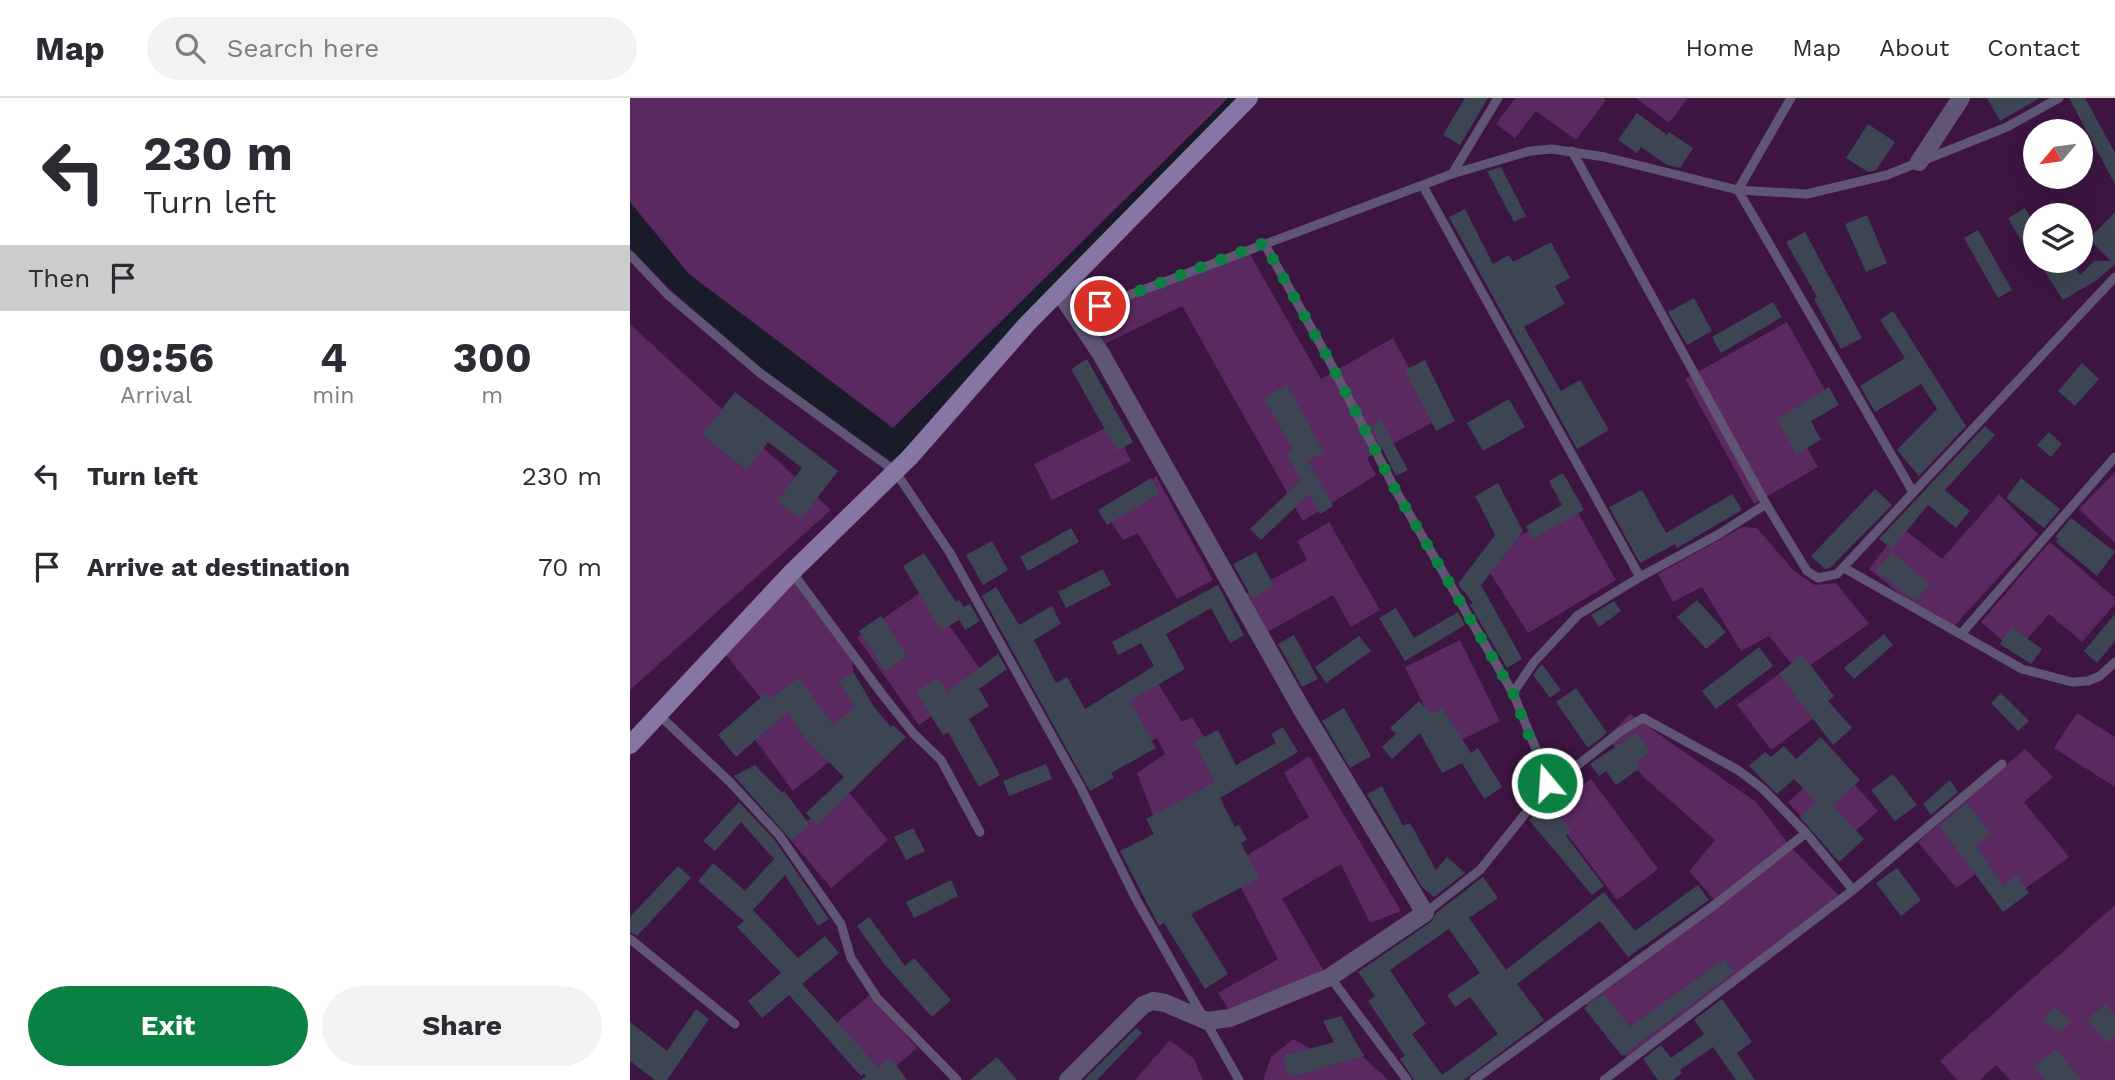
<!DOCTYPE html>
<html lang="en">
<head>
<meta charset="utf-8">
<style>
	body { margin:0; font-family:"Work Sans",sans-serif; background:#f2f2f3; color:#2b2b33; height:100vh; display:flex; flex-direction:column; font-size:26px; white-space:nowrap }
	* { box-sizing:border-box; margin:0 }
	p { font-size:23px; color:#7c7c81 }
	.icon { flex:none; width:38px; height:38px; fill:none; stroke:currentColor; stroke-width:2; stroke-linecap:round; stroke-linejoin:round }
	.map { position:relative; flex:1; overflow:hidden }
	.sheet { display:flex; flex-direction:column; background:#fff; width:630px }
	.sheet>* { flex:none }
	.hud { background:#fff; color:#2b2b33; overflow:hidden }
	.needle { width:46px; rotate:241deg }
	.buttons { position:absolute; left:1393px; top:21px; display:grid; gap:14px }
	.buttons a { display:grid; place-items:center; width:70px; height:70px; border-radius:50%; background:#fff; box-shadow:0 7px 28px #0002; font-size:35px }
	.pin { position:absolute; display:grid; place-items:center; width:60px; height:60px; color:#fff; margin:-30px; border:4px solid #fff; border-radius:50%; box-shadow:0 2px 7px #0007 }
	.me { position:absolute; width:77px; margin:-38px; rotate:342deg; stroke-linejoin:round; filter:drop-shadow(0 0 5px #0008) }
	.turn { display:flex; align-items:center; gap:24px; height:147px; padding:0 28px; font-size:32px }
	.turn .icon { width:91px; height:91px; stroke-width:2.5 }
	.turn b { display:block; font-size:49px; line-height:60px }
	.then { display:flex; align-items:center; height:66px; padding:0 28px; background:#0003; gap:14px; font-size:26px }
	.eta { display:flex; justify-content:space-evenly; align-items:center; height:119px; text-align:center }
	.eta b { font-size:42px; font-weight:700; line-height:49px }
	.cta { display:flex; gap:14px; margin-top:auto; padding:14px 28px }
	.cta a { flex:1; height:80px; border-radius:42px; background:#0b8043; color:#fff; font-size:28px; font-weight:700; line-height:80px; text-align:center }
	.cta a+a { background:#f2f2f3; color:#2b2b33 }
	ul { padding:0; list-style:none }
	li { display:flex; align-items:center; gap:21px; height:91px; padding:0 28px }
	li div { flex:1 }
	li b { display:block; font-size:26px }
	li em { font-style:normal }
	header { display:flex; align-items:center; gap:42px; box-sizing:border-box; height:98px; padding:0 35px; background:#fff; border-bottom:2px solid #e1e1e2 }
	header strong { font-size:33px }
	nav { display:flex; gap:38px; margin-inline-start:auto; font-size:24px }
	.search { width:490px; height:63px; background:#f2f2f3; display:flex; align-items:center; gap:18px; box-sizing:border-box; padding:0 24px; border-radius:38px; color:#7c7c81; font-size:26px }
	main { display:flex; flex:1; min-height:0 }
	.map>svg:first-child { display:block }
</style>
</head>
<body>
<header>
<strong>Map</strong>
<div class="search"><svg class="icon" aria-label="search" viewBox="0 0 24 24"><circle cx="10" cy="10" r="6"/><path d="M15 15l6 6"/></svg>Search here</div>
<nav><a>Home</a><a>Map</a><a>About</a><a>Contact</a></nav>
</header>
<main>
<section class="sheet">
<div class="hud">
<div class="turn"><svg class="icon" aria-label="left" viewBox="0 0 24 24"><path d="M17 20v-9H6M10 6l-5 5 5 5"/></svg><div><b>230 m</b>Turn left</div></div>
<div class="then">Then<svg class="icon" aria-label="arrive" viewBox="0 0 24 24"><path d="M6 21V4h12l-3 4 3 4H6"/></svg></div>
</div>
<div class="eta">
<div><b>09:56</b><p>Arrival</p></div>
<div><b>4</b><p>min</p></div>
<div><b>300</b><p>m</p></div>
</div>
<ul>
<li><svg class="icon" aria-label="left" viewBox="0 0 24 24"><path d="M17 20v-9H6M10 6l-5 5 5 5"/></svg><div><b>Turn left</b></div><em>230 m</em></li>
<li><svg class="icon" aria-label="arrive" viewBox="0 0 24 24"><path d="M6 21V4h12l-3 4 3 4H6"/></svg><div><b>Arrive at destination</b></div><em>70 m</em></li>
</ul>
<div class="cta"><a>Exit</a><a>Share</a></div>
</section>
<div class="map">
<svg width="1485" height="982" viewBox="0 0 1485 982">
	<rect width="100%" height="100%" fill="#1a1b28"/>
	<path fill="#3c1541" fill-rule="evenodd" d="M 624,0 L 1485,0 L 1485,982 L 0,982 L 0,150 L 41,191 L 135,273 L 268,368 ZM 1405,33 L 1451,33 L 1451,79 L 1405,79 ZM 1405,117 L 1451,117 L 1451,163 L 1405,163 Z"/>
	<g fill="#59295f">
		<polygon points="0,0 598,0 263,330 59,176 0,104"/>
		<polygon points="885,0 973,0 976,2 946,42 906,13 885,40 866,26"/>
		<polygon points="1006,0 1058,0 1039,25"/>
		<polygon points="617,151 691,281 763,240 807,322 737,360 746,377 673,423 552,208 462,252 445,220"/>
		<polygon points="1157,224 1200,301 1162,323 1188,369 1124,406 1055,281"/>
		<polygon points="0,226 201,412 0,592"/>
		<polygon points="483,326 501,363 422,402 404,366"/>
		<polygon points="1485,374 1485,445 1449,411"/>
		<polygon points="526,378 583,482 547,501 508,435 493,442 476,416"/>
		<polygon points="1369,396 1408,436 1318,535 1239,471 1271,429 1312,461"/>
		<polygon points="944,408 986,482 898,535 850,459"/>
		<polygon points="699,424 750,512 721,529 703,497 638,534 616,496 677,462 667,443"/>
		<polygon points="1112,429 1127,430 1165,474 1185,487 1206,485 1239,526 1169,575 1139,538 1111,553 1072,489 1043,504 1028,476"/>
		<polygon points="1420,444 1485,500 1485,506 1452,544 1419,516 1386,554 1351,524"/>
		<polygon points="162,477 221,557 230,619 210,655 163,693 115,628 139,610 91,551"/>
		<polygon points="294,492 356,579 289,627 227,539"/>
		<polygon points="830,542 870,623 815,650 775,569"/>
		<polygon points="1154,572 1188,617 1141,652 1107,607"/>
		<polygon points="522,576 552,624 562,619 601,683 526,725 507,675 535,656 527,640 497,656 471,610"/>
		<polygon points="1447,615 1485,639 1485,689 1424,650"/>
		<polygon points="1000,616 1126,704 1161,749 1210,799 1000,964 953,903 1086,804 1059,773 1085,742 1017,682 976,640"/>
		<polygon points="1395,651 1423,679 1394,704 1439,759 1377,804 1353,771 1326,790 1288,744"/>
		<polygon points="679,658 771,813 740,825 711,766 652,801 698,880 605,921 588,895 648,861 600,768 679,719 654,675"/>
		<polygon points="1204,663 1248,713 1202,754 1158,704"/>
		<polygon points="961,681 1028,771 987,802 919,712"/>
		<polygon points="216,691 258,742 201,790 158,739"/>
		<polygon points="1485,807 1485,982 1380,982 1366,967 1350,982 1327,982 1310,963"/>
		<polygon points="241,896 287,950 251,982 200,930"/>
		<polygon points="663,941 693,957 723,949 758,982 633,982 641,959"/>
		<polygon points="540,942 564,961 573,982 505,982"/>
	</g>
	<g fill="#3d4552" fill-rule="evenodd">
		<polygon points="835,0 858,0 830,47 813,37"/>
		<polygon points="1357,0 1410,0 1370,23"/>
		<polygon points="1439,0 1455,0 1485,55 1485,86"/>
		<polygon points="1007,15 1037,37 1039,34 1063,50 1050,70 1037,67 1011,49 1007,55 988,42"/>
		<polygon points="1238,26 1265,44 1246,72 1238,74 1216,60"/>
		<polygon points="871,69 896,118 884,124 857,73"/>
		<polygon points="1395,110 1405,127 1405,166 1378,120"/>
		<polygon points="835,111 863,166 879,157 883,164 921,144 940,180 925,188 935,206 894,229 931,293 950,282 979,332 947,351 819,119"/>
		<polygon points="1485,114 1485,166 1467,182 1433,202 1408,163 1441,163 1450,177 1464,163 1481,163 1459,141"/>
		<polygon points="1237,117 1257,165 1236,174 1215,126"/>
		<polygon points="1348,132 1382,192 1368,200 1334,140"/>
		<polygon points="1175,134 1232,240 1211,251 1184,201 1187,199 1156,144"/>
		<polygon points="1064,200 1082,233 1057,247 1038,214"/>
		<polygon points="1143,204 1152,219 1091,255 1082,239"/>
		<polygon points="1263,213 1336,328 1289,378 1267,352 1307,311 1291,286 1245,314 1230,288 1275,260 1250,222"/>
		<polygon points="457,261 503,344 487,353 441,271"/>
		<polygon points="795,262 825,323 806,333 775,272"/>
		<polygon points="1452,265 1469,281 1445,308 1428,293"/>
		<polygon points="657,287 694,354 678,363 703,408 690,416 679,396 631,442 620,431 671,382 657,356 663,352 634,300"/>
		<polygon points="1199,289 1209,307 1181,323 1191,342 1166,356 1147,321"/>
		<polygon points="105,294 208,373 171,421 147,403 172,370 138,344 117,372 72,337"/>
		<polygon points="879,301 895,329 853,353 837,325"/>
		<polygon points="751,322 778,372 766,378 741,328"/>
		<polygon points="1355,328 1365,337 1315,392 1340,413 1326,430 1298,407 1262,451 1249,441"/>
		<polygon points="1419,334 1432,346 1421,359 1407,347"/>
		<polygon points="933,375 954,412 902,441 896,428 932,407 919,383"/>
		<polygon points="521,380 530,395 477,427 468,412"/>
		<polygon points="1391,380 1430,411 1414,430 1376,400"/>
		<polygon points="868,385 893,433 851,487 892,561 877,570 840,507 843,505 828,486 865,437 845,398"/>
		<polygon points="1245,391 1262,407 1200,470 1195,471 1181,458"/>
		<polygon points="1012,392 1036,435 1102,396 1112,412 1047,450 1045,446 1010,465 979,409"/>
		<polygon points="1441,420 1485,454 1467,478 1426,444 1428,441 1425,439"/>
		<polygon points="441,430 449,444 398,473 390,459"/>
		<polygon points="362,443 378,472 353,487 336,457"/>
		<polygon points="626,454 644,488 622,500 603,466"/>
		<polygon points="1261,454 1300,486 1286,503 1246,473"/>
		<polygon points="294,455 326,504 329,502 334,509 340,506 350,523 335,532 329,522 311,533 273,468"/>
		<polygon points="473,471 481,487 436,510 428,494"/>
		<polygon points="588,487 614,537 600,545 581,510 536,536 555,571 500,603 526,650 481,675 484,680 460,693 352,498 366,489 389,527 422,508 431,526 404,542 426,585 437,579 455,611 524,568 511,545 488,557 482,544"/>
		<polygon points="1067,502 1096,534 1076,551 1047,519"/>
		<polygon points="984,503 991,513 969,529 961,517"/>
		<polygon points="766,510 784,540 828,514 835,527 775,563 749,520"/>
		<polygon points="1485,516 1485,543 1467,565 1454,553"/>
		<polygon points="251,518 277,558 255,573 229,533"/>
		<polygon points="1382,529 1412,551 1401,566 1370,546"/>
		<polygon points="1254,536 1263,547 1224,581 1214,570"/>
		<polygon points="664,537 688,581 672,589 648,546"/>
		<polygon points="729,538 741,553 696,585 685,569"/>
		<polygon points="1129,549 1143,568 1086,611 1072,593"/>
		<polygon points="368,556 377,571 349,591 359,608 339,621 370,677 349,689 318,634 313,637 286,594 308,580 317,594"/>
		<polygon points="1172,556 1204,598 1198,603 1222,630 1203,647 1149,576"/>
		<polygon points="912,566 931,592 920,600 903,577"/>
		<polygon points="224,575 244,609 261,629 263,627 276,639 187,727 176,715 214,679 174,639 158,613 106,659 88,637 136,595 141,600 169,580 203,627 225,609 209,583"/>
		<polygon points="946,590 977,635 958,650 926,604"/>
		<polygon points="1371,595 1399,623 1388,633 1361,605"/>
		<polygon points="789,603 802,616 812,610 841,655 848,650 872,689 854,701 832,665 812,675 790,635 762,661 752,649 766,636 760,630"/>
		<polygon points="714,610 741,658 720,670 692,623"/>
		<polygon points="653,629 668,654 590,700 605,729 609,727 617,742 611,745 629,780 561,816 598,876 575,891 534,825 529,828 490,753 524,736 516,721 585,684 564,644 588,632 606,667 646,645 641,636"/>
		<polygon points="1007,634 1020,654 1006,664 1010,670 986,687 976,673 969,678 960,666"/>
		<polygon points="1191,639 1230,682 1203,707 1234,741 1209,764 1170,719 1186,704 1164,681 1147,696 1119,668 1135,654 1141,659 1154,648 1166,661"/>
		<polygon points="416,666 422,681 379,698 373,683"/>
		<polygon points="125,667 152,695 154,693 180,727 161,742 104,678"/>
		<polygon points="1263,676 1287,707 1265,723 1241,692"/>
		<polygon points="1320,682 1328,694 1301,717 1293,706"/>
		<polygon points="752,688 773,728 780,725 806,772 817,759 835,775 804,799 792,789 737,696"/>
		<polygon points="109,704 144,741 199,821 188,828 155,777 123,812 168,860 195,838 209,855 172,886 248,969 261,960 277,982 231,982 236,978 234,975 231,978 159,897 132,920 118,903 151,875 107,829 114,823 68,783 83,765 115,793 144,761 111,724 85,753 73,743"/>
		<polygon points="917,704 941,733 936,738 974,788 962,797 899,722"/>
		<polygon points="1337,705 1361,736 1346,748 1373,788 1387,777 1399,795 1373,814 1310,728"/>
		<polygon points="283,730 295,753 276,762 264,739"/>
		<polygon points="48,768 61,780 7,838 0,834 0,819"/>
		<polygon points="1267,770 1291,802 1271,818 1246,785"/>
		<path d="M 853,779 L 868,800 L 839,820 L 876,872 L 974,794 L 1005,833 L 1068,787 L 1079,802 L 998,859 L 970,823 L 887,886 L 914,922 L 834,982 L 784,982 L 770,961 L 775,958 L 738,903 L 745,898 L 728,874 L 801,824 L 806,815 ZM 819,831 L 850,875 L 817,897 L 825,909 L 840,899 L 868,936 L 812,977 L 782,936 L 796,926 L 760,872 Z"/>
		<polygon points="321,782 328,798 284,820 276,804"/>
		<polygon points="239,819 275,868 284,860 321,902 302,919 255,867 227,828"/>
		<polygon points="1094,861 1104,874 992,958 954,910 974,896 1000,929"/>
		<polygon points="1092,901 1122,944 1107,955 1125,982 1106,982 1083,949 1050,972 1052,975 1043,982 1028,982 1013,961 1031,947 1041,960 1074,936 1064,922"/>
		<polygon points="1475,906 1485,917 1485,938 1477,945 1457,922"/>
		<polygon points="1424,909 1441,923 1430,935 1413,922"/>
		<polygon points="66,911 79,921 37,982 25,982 0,963 0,924 37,953"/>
		<polygon points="711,918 734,958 659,979 653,958 704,944 693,923"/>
		<polygon points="506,930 512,935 467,982 454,982"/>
		<polygon points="1426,951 1451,982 1415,982 1404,968"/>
		<polygon points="367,959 387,982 340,982"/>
	</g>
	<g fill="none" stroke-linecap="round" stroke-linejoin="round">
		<g stroke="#605572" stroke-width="9">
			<polyline points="1161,0 1108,92 1283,394"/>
			<polyline points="942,53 1136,406"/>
			<polyline points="822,76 868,0"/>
			<polyline points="793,88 1010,479 948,517 904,564 883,595"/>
			<polyline points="634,145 699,262 766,393 883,595 915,673 917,685 911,696 850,772 795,815"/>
			<polyline points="0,157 37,196 130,275 265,373 320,455 450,688 506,801 609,982"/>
			<polyline points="446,217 822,76 900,53 922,51 975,59 1108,92 1177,96 1257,77 1377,29 1429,0"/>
			<polyline points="1216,471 1392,571 1442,584 1458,583 1470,578 1485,564"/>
			<polyline points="162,474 252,596 283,635 311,662 350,734"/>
			<polyline points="1010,479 1089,436 1136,406 1177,473 1188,480 1207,476 1485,179"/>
			<polyline points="1331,536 1485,359"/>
			<polyline points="29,617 100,684 149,737 211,826 221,860 247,900 327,982"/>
			<polyline points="1176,735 1223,792"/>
			<polyline points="0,841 105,926"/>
			<polyline points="700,879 777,982"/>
			<polyline points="844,982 1087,805 1176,735 1133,691 1108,672 1013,620 990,634 913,694"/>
			<polyline points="974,982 1223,792 1372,666"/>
		</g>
		<g stroke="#605572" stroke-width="18">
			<polyline points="1289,64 1331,0"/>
			<polyline points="430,195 471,256 671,610 795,815 700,879 600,920 577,923 535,905 523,903 513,907 438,982"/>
		</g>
		<polyline stroke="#8776a3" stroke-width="18" points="0,647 162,474 280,359 396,227 619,0"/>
	</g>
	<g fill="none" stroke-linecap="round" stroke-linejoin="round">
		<polyline stroke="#0b8043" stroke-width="12" stroke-dasharray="0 21.6" points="470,208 634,145 699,262 766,393 883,595 917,685"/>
	</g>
</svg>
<div class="buttons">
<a><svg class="needle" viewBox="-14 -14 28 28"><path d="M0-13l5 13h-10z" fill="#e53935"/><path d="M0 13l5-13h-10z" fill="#7c7c81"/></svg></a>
<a><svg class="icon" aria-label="layers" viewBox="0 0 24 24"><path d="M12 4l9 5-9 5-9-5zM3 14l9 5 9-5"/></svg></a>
</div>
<div class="pin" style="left:470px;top:208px;background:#d93025"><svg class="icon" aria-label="arrive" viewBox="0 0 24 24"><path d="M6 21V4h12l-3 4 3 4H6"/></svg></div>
<svg class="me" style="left:917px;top:685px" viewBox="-20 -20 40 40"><circle r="17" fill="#0b8043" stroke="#fff" stroke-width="3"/><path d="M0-11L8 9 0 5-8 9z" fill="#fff"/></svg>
</div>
</main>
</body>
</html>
